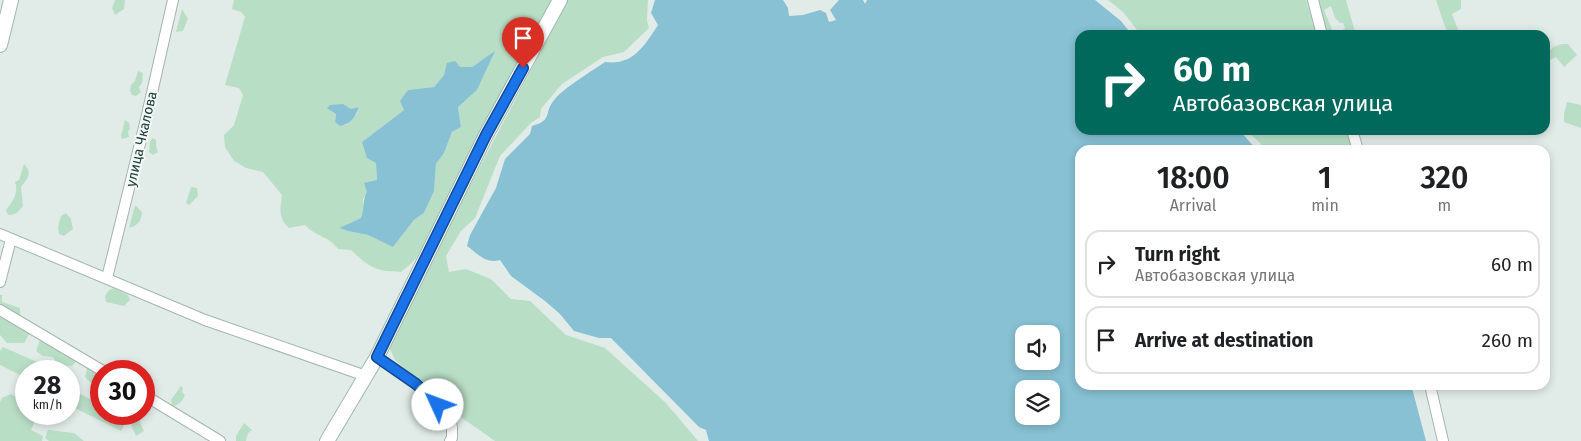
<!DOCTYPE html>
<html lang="en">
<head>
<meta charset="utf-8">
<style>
	body { margin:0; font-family:"Fira Sans",sans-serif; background:#f2f2f2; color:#202124; height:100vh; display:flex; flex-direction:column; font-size:19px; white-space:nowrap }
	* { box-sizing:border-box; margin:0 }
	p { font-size:16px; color:#757577 }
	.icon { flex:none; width:28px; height:28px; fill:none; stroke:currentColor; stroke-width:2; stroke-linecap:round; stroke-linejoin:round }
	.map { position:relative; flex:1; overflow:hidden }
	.side { position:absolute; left:1075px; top:145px; width:475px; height:245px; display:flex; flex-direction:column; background:#fff; border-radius:15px; box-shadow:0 2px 8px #0003 }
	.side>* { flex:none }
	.hud { position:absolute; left:1075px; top:30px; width:475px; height:105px; border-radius:15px; box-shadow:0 2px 8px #0003; background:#00695c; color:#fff; overflow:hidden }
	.controls { position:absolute; left:1015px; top:325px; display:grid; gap:10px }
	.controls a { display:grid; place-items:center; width:45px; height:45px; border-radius:10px; background:#fff; box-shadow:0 2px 8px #0003; font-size:25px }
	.speed { position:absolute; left:15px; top:360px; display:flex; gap:10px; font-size:25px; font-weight:700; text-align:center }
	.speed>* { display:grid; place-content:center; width:65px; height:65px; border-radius:50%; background:#fff; box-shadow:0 2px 8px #0003; line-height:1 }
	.speed small { font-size:12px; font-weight:400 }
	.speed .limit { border:8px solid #d22; background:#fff; color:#111 }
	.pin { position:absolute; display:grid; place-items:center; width:42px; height:42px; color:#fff; margin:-51px -21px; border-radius:50% 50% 50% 0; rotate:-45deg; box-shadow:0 0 5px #0007 }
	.pin .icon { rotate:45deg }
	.me { position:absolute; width:55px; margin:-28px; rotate:313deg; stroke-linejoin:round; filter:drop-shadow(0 0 4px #0008) }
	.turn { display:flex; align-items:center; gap:18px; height:105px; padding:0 15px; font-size:22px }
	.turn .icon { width:65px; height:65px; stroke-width:2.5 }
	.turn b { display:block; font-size:35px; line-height:42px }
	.eta { display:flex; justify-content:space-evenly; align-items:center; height:85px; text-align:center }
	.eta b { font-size:30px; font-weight:600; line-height:35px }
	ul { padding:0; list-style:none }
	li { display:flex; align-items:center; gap:15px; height:68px; margin:0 10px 8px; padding:0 5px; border:2px solid #e0e0e0; border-radius:15px }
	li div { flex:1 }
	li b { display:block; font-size:19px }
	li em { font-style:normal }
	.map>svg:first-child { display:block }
</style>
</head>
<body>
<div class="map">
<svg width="1581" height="441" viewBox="0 0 1581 441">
	<rect width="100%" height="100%" fill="#e1ece8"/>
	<g fill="#b9dec6" fill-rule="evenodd">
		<polygon points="115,0 125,0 124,9 115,15 112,8"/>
		<path d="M 234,0 L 552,0 L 486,123 L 435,226 L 415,260 L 401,272 C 394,271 386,272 381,270 C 369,267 359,258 351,250 L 338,249 C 329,236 316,237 305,225 L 289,228 C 278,219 280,208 282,195 L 263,172 L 246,168 L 234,161 L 225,147 L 224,135 L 234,125 L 243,95 L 239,88 L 225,85 L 245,17 L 241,12 L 232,9 ZM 494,52 L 477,90 L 458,107 L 461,127 L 452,132 L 444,153 L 436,164 L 434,191 L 424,213 L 414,220 L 393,247 L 368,235 L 348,231 L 339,228 L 361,218 L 364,209 L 363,199 L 377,180 L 376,163 L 362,142 L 404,110 L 408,90 L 434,87 L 444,75 L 460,67 L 472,67 ZM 359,107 L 357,114 L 346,125 L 335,122 L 336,114 Z"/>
		<polygon points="568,0 648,0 647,21 649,28 624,52 603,57 562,84 541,109 540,117 531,123 500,156 475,218 461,231 446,256 449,272 466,269 491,279 511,299 530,301 566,335 605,348 666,403 698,441 495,441 455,413 395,360 390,349 395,332 467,191"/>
		<polygon points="1108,0 1306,0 1317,35 1141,35 1123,12"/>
		<polygon points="1317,0 1346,0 1356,35 1342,35 1343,30 1345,28 1343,23 1340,23 1335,18 1331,6 1324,10 1333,32 1331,35 1326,35"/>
		<polygon points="1436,0 1461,0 1461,9 1452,14 1459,32 1463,35 1450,35 1445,27"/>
		<polygon points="182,9 188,19 183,31 176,32"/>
		<polygon points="1562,44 1568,44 1577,55 1564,67 1556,57 1550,60 1550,69 1545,70 1545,54 1547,54 1553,47"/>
		<polygon points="138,71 143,73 142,83 139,87 141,92 136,96 132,95 130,91 131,85 135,81"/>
		<polygon points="1567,102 1581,105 1581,128 1564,122 1564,114"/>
		<polygon points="125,120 129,123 130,129 128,131 129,137 122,139 121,136"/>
		<polygon points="1246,130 1347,130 1354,150 1264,150 1260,143"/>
		<polygon points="153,138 156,140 156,146 158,152 153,155 149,152 150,141"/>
		<path d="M 24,164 C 33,173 28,178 21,187 L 23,206 C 18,212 16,215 8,215 L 6,210 C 13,201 19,193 15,182 L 19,180 Z"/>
		<polygon points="191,187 197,188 198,196 189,205 186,203"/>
		<path d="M 135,205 L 142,212 C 141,222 138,225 129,228 Z"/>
		<polygon points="66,213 71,219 73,229 64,236 59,234 58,227 61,216"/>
		<polygon points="114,288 128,295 130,300 124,306 106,302 105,296 109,290"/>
		<polygon points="0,295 2,295 2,302 20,308 20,315 16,317 0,307"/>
		<polygon points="0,317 30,333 24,343 7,343 0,335"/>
		<polygon points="40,340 76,361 72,366 58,365 53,357 43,356 36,351"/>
		<polygon points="3,347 46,366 50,371 26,371 26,378 0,365 0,351"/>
		<polygon points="87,368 95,369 101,374 101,383 99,386 91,383 85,377"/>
		<polygon points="181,386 183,388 182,392 185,395 182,401 175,406 172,405 171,400"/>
		<polygon points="69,387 101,406 101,414 115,414 127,420 121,431 69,405"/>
		<polygon points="11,394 26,403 26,414 43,414 40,422 35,421 31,430 43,436 42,441 0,441 0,402 2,398"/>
		<polygon points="139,420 144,431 136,436 131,425"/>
		<polygon points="244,423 252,430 248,433 246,441 236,441 236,436"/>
		<polygon points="48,430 74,433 84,441 49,441 45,438"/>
	</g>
	<g fill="#87c1d3" fill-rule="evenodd">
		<path d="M 655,0 L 783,0 L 788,8 L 789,16 L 803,15 L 820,10 L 826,13 L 829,22 L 836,20 L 830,10 L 839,0 L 863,0 L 865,4 L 867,0 L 1095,0 L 1121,21 L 1132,35 L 1080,35 L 1080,130 L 1239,130 L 1257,150 L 1080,150 L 1080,385 L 1409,385 L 1412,388 L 1426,441 L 709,441 L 706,430 L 699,427 L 611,338 L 599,338 L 574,331 L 560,314 L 545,301 L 511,276 L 500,260 C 486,264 478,254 467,246 L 470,235 L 496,188 L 505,159 L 530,134 L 532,126 C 554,120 543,112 555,99 C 564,88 592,71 605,62 C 633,66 645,45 658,25 L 651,13 ZM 1024,334 L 1051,334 L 1051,361 L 1024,361 ZM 1024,389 L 1051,389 L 1051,416 L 1024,416 Z"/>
		<path d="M 495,51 L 477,90 L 458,107 L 461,127 L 452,132 L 444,153 L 436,164 L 434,191 L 424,213 L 414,220 L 393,247 L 368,235 L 348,231 L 339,228 L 361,218 C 365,208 362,201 367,192 L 364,183 L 377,180 L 376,163 L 367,158 L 362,142 L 404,110 L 400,101 L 408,90 L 434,87 L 444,75 L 447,63 L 455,61 L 460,67 L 472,67 Z"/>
		<path d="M 343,104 L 351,109 L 359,107 C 356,116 351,124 340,126 L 335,122 L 336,114 L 327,108 L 330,105 Z"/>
	</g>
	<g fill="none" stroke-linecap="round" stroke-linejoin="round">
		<g stroke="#a4b4b0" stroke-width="12">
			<g id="street">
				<polyline points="1313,0 1322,35"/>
				<polyline points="1352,130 1358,150"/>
				<polyline points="0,234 205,320 366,376"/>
				<polyline points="107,278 147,115 173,0"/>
				<polyline points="0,282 11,239"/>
				<polyline points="0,310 103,371"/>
				<polyline points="377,357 416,384 449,415 452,427 452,438 450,441"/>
				<polyline points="1430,385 1443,441"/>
				<polyline points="144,395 220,441"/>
			</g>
		</g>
		<g stroke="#9fb8b1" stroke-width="16">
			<g id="secondary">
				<polyline points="0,45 11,0"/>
				<polyline points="327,441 377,357 486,135 560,0"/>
			</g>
		</g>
		<use href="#street" stroke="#fff" stroke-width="10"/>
		<use href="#secondary" stroke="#fff" stroke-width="14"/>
	</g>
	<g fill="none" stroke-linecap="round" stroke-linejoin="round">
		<g stroke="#114b97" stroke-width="12">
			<polyline id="route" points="438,405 416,384 377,357 486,135 523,68"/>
		</g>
		<use href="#route" stroke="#1a73e8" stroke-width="9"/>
	</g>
	<g text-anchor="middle" stroke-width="4" stroke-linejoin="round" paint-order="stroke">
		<g font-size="14" fill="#213d38" stroke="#f1f8f5">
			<text transform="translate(141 139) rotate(-77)" y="5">улица Чкалова</text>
		</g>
	</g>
</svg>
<div class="controls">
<a><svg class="icon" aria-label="sound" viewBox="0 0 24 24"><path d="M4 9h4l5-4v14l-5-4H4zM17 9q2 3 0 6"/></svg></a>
<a><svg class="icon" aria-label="layers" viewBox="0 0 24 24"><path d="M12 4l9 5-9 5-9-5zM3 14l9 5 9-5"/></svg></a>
</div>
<div class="speed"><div>28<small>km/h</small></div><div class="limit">30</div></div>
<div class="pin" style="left:523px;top:68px;background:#d93025"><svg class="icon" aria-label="arrive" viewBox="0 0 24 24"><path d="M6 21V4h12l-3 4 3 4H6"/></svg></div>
<svg class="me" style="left:438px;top:405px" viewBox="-20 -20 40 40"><circle r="19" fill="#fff"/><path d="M0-13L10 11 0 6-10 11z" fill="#1a73e8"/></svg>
<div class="hud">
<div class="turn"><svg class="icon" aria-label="right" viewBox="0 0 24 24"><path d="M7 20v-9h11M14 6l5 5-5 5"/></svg><div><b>60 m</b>Автобазовская улица</div></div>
</div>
<section class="side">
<div class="eta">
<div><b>18:00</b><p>Arrival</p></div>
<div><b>1</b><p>min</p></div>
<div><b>320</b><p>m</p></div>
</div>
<ul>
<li><svg class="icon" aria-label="right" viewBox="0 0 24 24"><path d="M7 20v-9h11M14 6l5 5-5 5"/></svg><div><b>Turn right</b><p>Автобазовская улица</p></div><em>60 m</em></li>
<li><svg class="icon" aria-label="arrive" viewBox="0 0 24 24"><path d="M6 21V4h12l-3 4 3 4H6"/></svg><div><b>Arrive at destination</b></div><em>260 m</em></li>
</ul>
</section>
</div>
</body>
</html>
